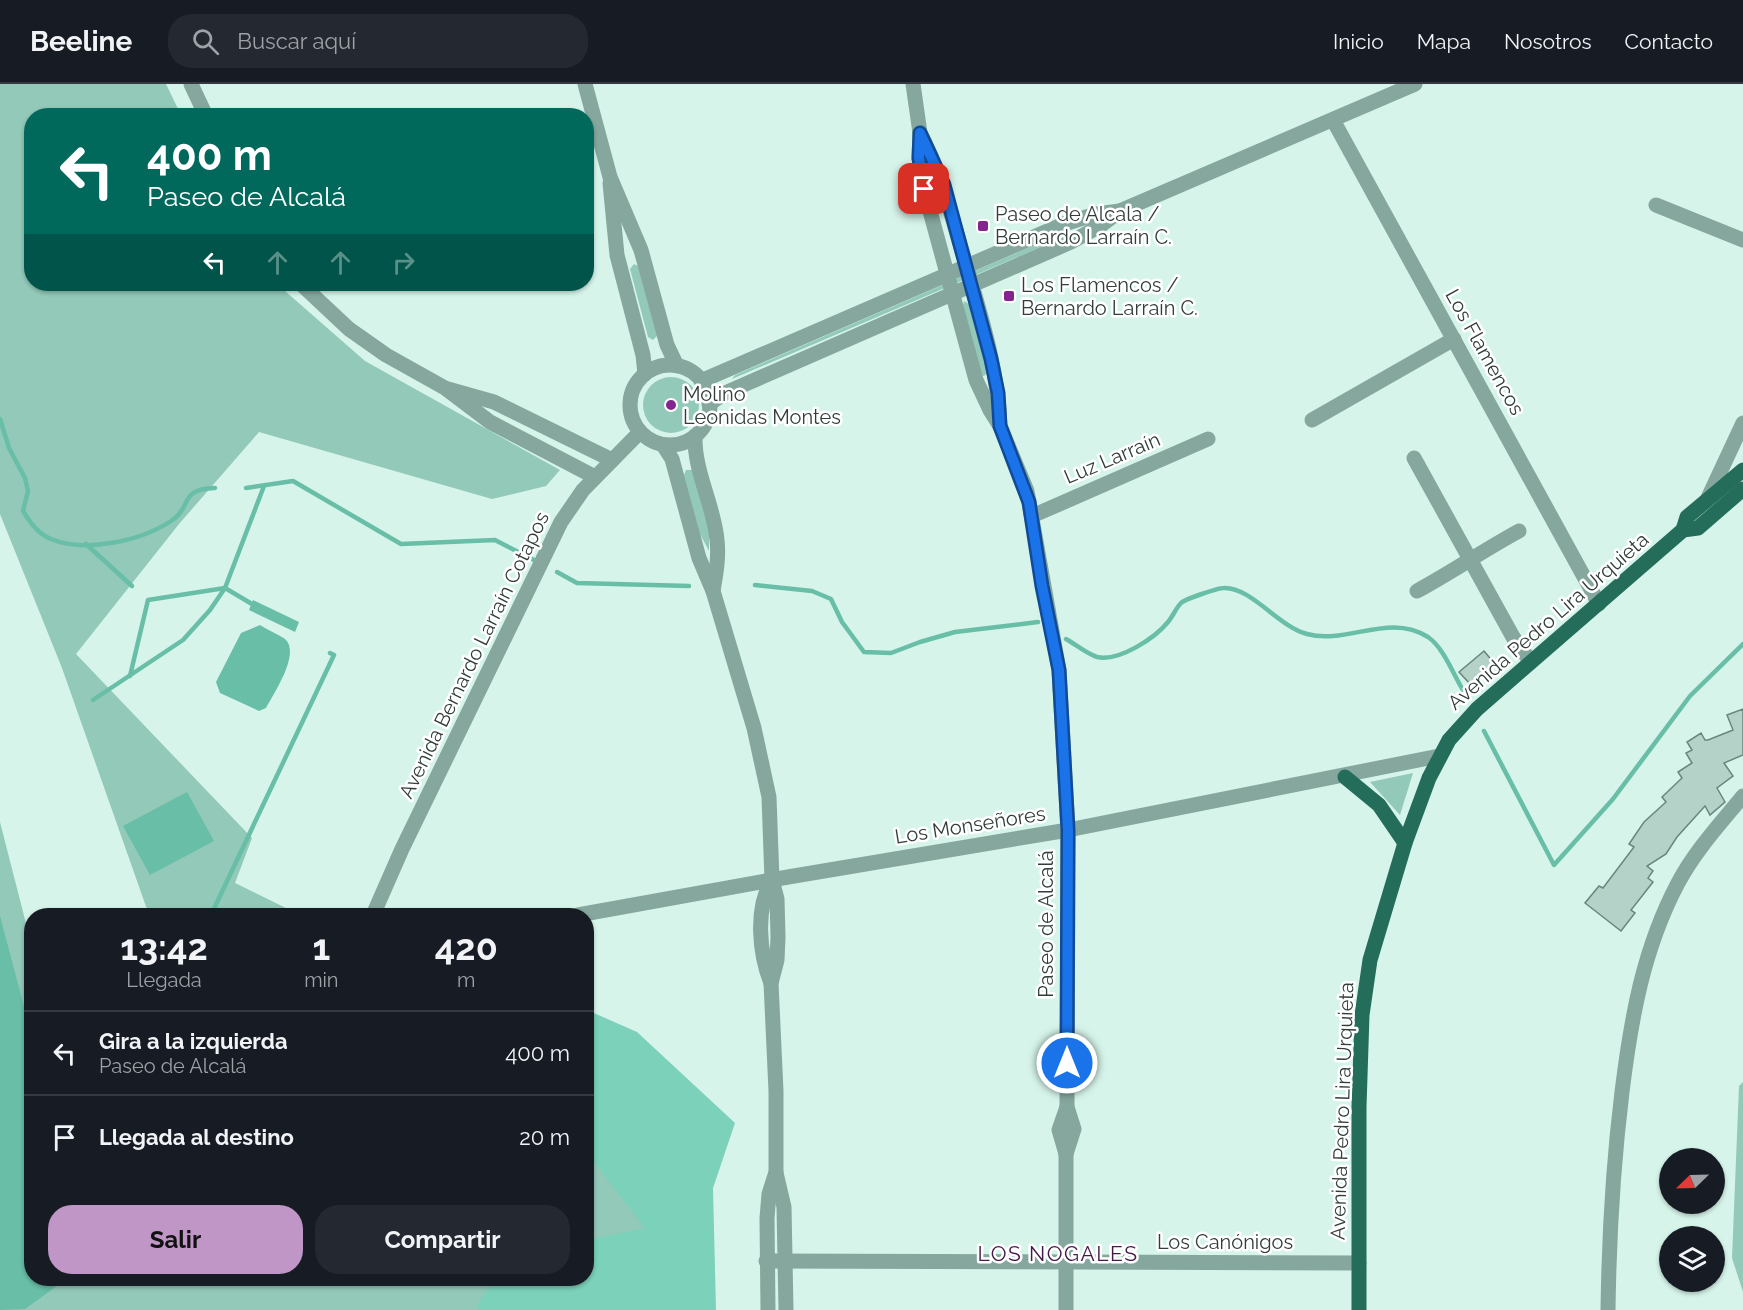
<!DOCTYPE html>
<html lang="es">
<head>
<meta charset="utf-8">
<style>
	body { margin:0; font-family:Raleway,sans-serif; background:#242831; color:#f1f3f6; height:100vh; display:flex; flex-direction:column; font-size:22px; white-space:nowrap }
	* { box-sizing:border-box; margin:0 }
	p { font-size:20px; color:#9ea1a6 }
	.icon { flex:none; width:33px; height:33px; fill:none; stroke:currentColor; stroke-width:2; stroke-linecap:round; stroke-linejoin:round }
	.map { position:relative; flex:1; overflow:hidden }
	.details { position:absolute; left:24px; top:824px; width:570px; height:378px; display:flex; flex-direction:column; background:#171b24; border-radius:24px; box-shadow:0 2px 4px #0004 }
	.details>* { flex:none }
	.top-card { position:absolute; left:24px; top:24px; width:570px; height:183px; border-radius:24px; box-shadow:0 2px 4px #0004; background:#00695c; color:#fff; overflow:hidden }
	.needle { width:39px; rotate:247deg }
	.controls { position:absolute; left:1659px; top:1064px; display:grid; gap:12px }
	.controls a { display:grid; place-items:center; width:66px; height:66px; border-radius:50%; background:#171b24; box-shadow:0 2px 4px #0004; font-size:30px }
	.pin { position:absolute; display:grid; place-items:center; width:51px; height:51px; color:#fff; margin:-26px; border-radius:12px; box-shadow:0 3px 9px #0006 }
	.me { position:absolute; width:66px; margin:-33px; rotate:0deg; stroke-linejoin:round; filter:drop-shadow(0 0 4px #0008) }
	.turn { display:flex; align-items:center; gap:21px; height:126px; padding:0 24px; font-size:27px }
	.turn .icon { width:78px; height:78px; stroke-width:2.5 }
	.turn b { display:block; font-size:42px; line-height:51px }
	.lanes { display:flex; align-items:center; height:57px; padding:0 24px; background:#0003; justify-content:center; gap:30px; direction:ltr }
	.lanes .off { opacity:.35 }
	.eta { display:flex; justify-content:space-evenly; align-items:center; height:102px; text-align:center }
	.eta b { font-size:36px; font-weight:700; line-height:42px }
	.button { display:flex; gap:12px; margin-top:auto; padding:12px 24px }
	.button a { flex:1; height:69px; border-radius:24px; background:#c096c7; color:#111; font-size:24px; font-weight:700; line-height:69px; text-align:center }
	.button a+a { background:#242831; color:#f1f3f6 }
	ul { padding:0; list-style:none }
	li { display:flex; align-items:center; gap:18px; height:84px; padding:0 24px; border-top:2px solid #363941 }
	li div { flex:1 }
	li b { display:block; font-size:22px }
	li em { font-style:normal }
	header { display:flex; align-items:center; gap:36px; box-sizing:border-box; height:84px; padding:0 30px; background:#171b24; border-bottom:2px solid #363941 }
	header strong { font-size:28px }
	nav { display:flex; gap:33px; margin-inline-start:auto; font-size:21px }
	.search { width:420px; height:54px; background:#242831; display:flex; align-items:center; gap:15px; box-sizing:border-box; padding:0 21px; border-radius:24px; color:#9ea1a6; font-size:22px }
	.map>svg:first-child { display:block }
</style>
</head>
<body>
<header>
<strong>Beeline</strong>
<div class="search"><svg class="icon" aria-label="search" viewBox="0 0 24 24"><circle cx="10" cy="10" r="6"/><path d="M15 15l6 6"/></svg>Buscar aquí</div>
<nav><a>Inicio</a><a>Mapa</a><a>Nosotros</a><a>Contacto</a></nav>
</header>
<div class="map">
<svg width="1743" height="1226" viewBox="0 0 1743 1226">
	<rect width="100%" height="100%" fill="#d6f4ea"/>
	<g fill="#93c9b9">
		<polygon points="0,0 166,0 181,31 32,32 32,200 280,200 285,207 365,277 560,386 546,402 492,415 259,348 179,440 76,570 252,754 235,799 300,831 149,831 62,584 0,430"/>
		<polygon points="1046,156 1048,160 732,295 735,291"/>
		<polygon points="634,180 638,182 657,252 653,256 648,253 630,185"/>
		<polygon points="964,217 969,220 987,289 984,292 981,291 963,221"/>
		<circle cx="671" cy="321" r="28"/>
		<polygon points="686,386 692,386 709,442 709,467 700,450 684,391"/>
		<polygon points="1413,689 1400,731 1370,698"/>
		<polygon points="0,738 31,859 32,1194 586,1194 587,984 629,1007 665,1226 0,1226"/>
		<polygon points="1743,998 1743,1208 1732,1174 1739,1002"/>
	</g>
	<polygon fill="#7bd1b9" points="587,926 637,948 735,1039 713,1104 716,1226 479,1226 478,1220 495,1194 586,1194 587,1156 645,1144 587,1069"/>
	<g fill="#68bea6">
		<polygon points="253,516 299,538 295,548 249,526"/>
		<path d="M 260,541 C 267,546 278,550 285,555 C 301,569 274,609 266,624 L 259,627 L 220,609 L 216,598 L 241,549 Z"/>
		<polygon points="187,708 214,757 150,791 123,742"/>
		<polygon points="0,832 31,949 32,1194 68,1194 25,1225 0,1226"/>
	</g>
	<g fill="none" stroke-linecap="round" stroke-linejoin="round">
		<g stroke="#68bea6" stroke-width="4.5">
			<path d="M 0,335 L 9,364 L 25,394 L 28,407 L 23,427 C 30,438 38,450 51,455 C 85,469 141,457 171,437 C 193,423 178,405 215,404"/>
			<polyline points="246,404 293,397 401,460 495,456 534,476"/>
			<polyline points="86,460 132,502"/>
			<polyline points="557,488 577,499 689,502"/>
			<polyline points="755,501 812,507 831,515 842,538 864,568 891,569 920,558 955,548 1038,538"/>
			<path d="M 1066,555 C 1075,560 1087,570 1097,573 C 1119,578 1155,554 1168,538 C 1173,532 1176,524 1181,519 C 1185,515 1218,504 1224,504 C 1251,503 1279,543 1307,550 C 1347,561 1389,528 1428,553 C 1444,564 1453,590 1463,606"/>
			<polyline points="130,592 148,516 225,504 252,520"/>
			<polyline points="93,616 183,556 210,526 225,504 264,402"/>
			<polyline points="1484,647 1554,781 1613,715 1690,612 1743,560"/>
			<polyline points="211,831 334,571 330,569"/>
		</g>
	</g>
	<g fill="#b5d2c9" stroke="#6a857d" stroke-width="1.5">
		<polygon points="1484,567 1494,579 1470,600 1459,588"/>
		<polygon points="1743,625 1743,671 1724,679 1733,692 1717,704 1725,718 1710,731 1705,722 1677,753 1666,770 1647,782 1653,787 1648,794 1653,798 1631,826 1635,829 1621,847 1585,819 1599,802 1603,804 1634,763 1629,760 1644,738 1666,718 1662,713 1682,694 1678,688 1692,679 1686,669 1692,666 1687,658 1701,649 1705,656 1708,656 1733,646 1727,631"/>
	</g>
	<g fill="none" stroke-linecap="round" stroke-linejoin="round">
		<g stroke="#85a79d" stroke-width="15">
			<polyline points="191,0 206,32"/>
			<polyline points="585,0 610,93 641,166 667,261 677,282"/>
			<polyline points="913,0 920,49 919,74 924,105 976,296 990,326 1000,342 1027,407 1059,586 1068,746 1067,1023 1074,1045 1066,1070"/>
			<polyline points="1333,36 1599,520"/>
			<path d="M 920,49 C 941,88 950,128 963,170 C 979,226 998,283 1000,342"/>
			<polyline points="610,99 617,171 643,271 645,290"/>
			<polyline points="1656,121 1743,156"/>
			<polyline points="301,200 349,245 386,271 445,304 490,338 595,393"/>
			<circle cx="670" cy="321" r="40"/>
			<polyline points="701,297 1064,140 1096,130 1120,127"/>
			<polyline points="448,305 494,318 612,376"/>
			<polyline points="709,320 725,309 1071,158 1100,142 1120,127 1415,0"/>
			<polyline points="1312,336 1454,255"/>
			<path d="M 695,352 C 694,388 714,421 717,456 C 719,473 716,490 713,507"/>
			<polyline points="663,361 672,375 699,474 713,507 754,644 769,713 772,796 777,815 778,853 777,876 771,899 776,1007 776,1088 769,1110 767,1134 768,1226"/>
			<polyline points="1414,374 1513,553 1531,578"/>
			<polyline points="1708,414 1743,339"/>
			<polyline points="1032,432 1208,355"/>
			<path d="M 1417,507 C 1452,488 1484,466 1519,447"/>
			<polyline points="373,831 402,765 561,438 583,406 640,348"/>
			<polyline points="578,831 788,793 1068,746 1439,672"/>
			<path d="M 771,899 C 759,869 755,824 772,796"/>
			<polyline points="776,1089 784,1123 786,1226"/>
			<polyline points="766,1177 1359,1179"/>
			<polyline points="1066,1226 1066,1070 1059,1046 1067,1023"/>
			<path d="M 1608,1226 C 1609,1153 1613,1081 1622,1008 C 1631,935 1643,865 1678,799 C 1695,767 1720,740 1743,712"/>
		</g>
		<g stroke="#246d5b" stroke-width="15">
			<polyline points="1683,446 1687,433 1743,386"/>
			<polyline points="1345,693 1379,721 1405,759"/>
			<polyline points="1359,1226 1359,1023 1362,931 1370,876 1405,759 1429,694 1449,656 1477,625 1683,446 1698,444 1743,405"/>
		</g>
	</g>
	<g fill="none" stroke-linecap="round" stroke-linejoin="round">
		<g stroke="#114b97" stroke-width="15">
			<polyline id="route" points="924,105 919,74 920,49 944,101 991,275 998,309 1000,342 1029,418 1042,502 1059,586 1068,746 1067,979"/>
		</g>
		<use href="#route" stroke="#1a73e8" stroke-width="10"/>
	</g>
	<g fill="#85248e" stroke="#fff" stroke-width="2">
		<rect x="977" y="136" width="12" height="12" rx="3"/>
		<rect x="1003" y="206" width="12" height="12" rx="3"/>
		<circle cx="671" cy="321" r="6"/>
	</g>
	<g text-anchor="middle" stroke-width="5" stroke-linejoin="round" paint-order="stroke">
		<g font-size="20" fill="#323e3a" stroke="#fff" text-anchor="start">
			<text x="995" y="137">Paseo de Alcala /<tspan x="995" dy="23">Bernardo Larraín C.</tspan></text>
			<text x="1021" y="208">Los Flamencos /<tspan x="1021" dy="23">Bernardo Larraín C.</tspan></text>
			<text x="683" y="317">Molino<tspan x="683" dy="23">Leonidas Montes</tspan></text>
		</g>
		<g font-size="20" fill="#323e3a" stroke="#fff">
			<text transform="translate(1485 268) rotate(61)" y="7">Los Flamencos</text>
			<text transform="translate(1112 374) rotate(-23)" y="7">Luz Larraín</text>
			<text transform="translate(1548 537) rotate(-41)" y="7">Avenida Pedro Lira Urquieta</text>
			<text transform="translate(474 571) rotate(-64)" y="7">Avenida Bernardo Larraín Cotapos</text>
			<text transform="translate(970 741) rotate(-9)" y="7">Los Monseñores</text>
			<text transform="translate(1046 840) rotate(-90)" y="7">Paseo de Alcalá</text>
			<text transform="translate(1342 1027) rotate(-88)" y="7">Avenida Pedro Lira Urquieta</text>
			<text x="1225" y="1165">Los Canónigos</text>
		</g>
		<g font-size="21" letter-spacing="1.5" fill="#45184a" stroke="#fff">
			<text x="1058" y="1177">LOS NOGALES</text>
		</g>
	</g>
</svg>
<div class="controls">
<a><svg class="needle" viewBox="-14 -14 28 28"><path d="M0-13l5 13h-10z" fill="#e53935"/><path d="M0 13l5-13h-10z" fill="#9ea1a6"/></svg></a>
<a><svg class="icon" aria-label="layers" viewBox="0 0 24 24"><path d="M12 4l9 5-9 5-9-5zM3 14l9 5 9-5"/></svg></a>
</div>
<div class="pin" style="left:924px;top:105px;background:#d93025"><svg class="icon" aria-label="arrive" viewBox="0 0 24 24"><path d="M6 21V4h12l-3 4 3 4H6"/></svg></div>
<svg class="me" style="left:1067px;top:979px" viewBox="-20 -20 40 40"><circle r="17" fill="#1a73e8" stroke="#fff" stroke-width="3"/><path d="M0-11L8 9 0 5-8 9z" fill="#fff"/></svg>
<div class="top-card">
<div class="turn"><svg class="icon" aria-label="left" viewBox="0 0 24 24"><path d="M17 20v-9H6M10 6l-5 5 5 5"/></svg><div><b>400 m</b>Paseo de Alcalá</div></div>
<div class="lanes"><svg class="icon" aria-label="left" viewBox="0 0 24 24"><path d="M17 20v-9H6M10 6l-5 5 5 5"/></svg><svg class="icon off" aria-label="ahead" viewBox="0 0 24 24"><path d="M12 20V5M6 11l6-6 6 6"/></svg><svg class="icon off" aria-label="ahead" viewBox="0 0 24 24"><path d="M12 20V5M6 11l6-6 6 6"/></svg><svg class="icon off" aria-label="right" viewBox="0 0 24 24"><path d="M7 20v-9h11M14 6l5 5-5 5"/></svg></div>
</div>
<section class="details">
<div class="eta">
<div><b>13:42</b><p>Llegada</p></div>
<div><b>1</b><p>min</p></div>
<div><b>420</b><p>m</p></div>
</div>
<ul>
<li><svg class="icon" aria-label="left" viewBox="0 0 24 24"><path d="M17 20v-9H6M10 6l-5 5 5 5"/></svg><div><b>Gira a la izquierda</b><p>Paseo de Alcalá</p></div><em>400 m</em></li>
<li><svg class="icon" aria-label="arrive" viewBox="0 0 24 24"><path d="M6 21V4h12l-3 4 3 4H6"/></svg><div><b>Llegada al destino</b></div><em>20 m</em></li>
</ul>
<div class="button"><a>Salir</a><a>Compartir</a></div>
</section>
</div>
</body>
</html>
